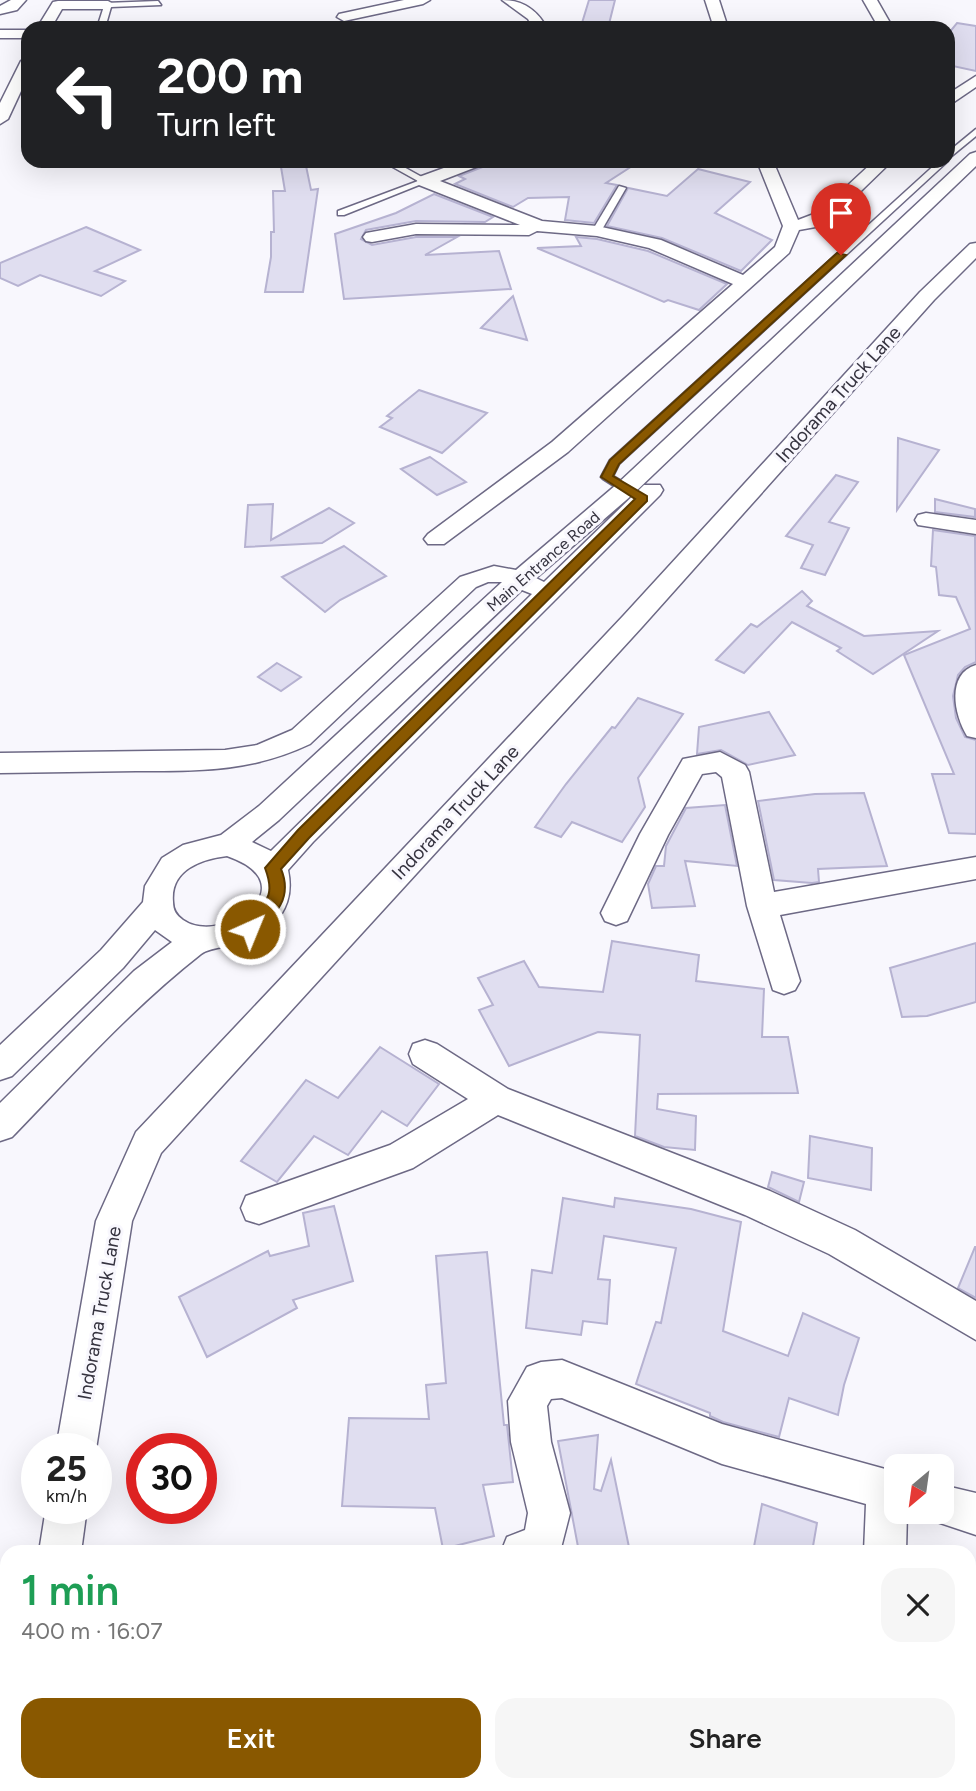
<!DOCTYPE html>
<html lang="en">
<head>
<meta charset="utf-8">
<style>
	body { margin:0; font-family:Figtree,sans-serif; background:#f6f6f6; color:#222; height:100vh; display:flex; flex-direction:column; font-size:26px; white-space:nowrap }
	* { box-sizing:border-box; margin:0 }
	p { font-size:23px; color:#767676 }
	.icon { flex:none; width:38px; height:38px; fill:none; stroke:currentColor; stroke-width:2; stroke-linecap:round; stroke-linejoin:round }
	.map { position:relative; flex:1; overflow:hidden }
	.drawer { position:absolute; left:0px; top:1545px; width:976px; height:247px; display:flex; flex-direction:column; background:#fff; border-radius:21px 21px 0 0; box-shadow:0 7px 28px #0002 }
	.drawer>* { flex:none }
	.banner { position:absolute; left:21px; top:21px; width:934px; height:147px; border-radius:21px; box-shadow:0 7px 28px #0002; background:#202124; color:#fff; overflow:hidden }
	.needle { width:46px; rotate:209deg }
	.fabs { position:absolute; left:884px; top:1454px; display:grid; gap:14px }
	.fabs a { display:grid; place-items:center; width:70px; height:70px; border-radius:14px; background:#fff; box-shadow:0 7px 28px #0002; font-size:35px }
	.speed { position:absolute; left:21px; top:1433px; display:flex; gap:14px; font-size:35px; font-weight:700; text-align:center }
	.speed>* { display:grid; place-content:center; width:91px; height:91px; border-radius:50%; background:#fff; box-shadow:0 7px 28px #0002; line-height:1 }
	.speed small { font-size:18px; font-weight:400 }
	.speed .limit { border:10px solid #d22; background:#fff; color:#111 }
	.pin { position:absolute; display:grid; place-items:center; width:60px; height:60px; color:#fff; margin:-72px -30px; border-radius:50% 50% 50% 0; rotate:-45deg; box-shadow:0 0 7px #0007 }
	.pin .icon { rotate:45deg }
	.me { position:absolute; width:77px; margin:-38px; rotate:44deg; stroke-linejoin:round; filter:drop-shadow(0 0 5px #0008) }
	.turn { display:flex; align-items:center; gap:24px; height:147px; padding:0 21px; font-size:32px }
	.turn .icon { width:91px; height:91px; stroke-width:2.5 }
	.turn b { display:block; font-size:49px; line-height:60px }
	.round { display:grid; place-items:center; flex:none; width:74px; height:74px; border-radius:21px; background:#f6f6f6 }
	.overview { display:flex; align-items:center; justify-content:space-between; height:119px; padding:0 21px }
	h1 { font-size:42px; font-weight:600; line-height:52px; color:#1e9e55 }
	.action { display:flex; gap:14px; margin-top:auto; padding:14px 21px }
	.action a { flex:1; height:80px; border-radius:21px; background:#895800; color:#fff; font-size:28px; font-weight:600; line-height:80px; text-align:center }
	.action a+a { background:#f6f6f6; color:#222 }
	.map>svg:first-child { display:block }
</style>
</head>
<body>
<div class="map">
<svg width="976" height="1791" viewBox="0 0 976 1791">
	<rect width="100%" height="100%" fill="#f8f7fd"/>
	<g fill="#e0def0" stroke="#b6b2d1" stroke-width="2">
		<polygon points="589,0 615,0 609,24 582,23"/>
		<polygon points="957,23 976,26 976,71 948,65 948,34"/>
		<polygon points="280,161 305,161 311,190 318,189 303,292 265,292 271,257 271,232 274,232 273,191 285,191"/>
		<polygon points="640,161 606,183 617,185 594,223 565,220 569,197 528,198 513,207 455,184 465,179 459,176 485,166 490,162"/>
		<polygon points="698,169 750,182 715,213 772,240 741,271 662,238 607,226 628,188 667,196"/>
		<polygon points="434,194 493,217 485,222 416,221 366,230 361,239 372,245 416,237 457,237 425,255 499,251 511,289 344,299 335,234 396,213"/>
		<polygon points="86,227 140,250 95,271 125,281 101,296 40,275 18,286 0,278 0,263"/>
		<polygon points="576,237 597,239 648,251 727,284 699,310 668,300 664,302 537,248 581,246"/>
		<polygon points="513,296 527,340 481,328"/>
		<polygon points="419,390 487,413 442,453 380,427 392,418 387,416"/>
		<polygon points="898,438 939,450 897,510"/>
		<polygon points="430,457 466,482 437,495 401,469"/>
		<polygon points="836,475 858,482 829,522 849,528 825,575 801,568 813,545 786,536"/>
		<polygon points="935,499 975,509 975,517 935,512"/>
		<polygon points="273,504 271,540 329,508 354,523 322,543 245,547 248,505"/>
		<polygon points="933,530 975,536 976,662 965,667 958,675 953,696 956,718 965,737 976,740 976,834 949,833 932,774 954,774 904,655 970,629 956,597 939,595 936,567 931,566"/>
		<polygon points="344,546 386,576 340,600 325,612 282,577"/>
		<polygon points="802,591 812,601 807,606 864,636 938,631 873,674 837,651 841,648 792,622 744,673 716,660 751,624 757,627"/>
		<polygon points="277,663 301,677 281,691 258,677"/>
		<polygon points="638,698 683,714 638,778 645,807 622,842 572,822 561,837 535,827 566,784 612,727 615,728"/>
		<polygon points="769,712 795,755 748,765 721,750 697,754 699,727"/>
		<polygon points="864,793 887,866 818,869 819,882 812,883 774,880 758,801 815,794"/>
		<polygon points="725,805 737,866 685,861 695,906 652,908 648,884 656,866 664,866 666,846 686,808"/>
		<polygon points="612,941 699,955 696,981 764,989 762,1037 788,1037 798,1093 658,1094 657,1109 696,1116 695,1150 664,1147 635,1136 640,1035 598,1032 509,1066 479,1010 493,1005 478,978 524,961 539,987 603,992"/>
		<polygon points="976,943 976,1002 927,1016 902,1017 890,968"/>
		<polygon points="380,1047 439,1084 407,1126 382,1111 348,1155 314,1136 277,1182 241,1161 306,1080 338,1098"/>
		<polygon points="810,1136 872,1148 871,1190 808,1178"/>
		<polygon points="772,1172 804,1182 799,1202 768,1187"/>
		<polygon points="563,1198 614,1207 615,1198 691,1209 741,1222 723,1331 788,1356 803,1313 859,1338 844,1385 838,1415 789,1398 779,1437 723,1422 710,1416 710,1413 636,1384 656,1322 661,1323 676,1248 604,1236 598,1279 610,1280 607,1324 583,1321 581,1335 526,1328 532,1270 552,1273"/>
		<polygon points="334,1206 353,1281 293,1300 297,1308 207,1357 179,1297 268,1251 270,1256 309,1246 303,1213"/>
		<polygon points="975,1247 976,1247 976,1298 958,1288"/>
		<polygon points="487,1252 504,1425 507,1425 513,1482 483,1485 494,1536 443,1549 435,1508 342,1506 349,1418 429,1419 426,1385 446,1383 436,1256"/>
		<polygon points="598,1435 594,1489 601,1491 611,1460 630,1552 579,1552 558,1441"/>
		<polygon points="762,1504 817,1523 812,1552 753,1552"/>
	</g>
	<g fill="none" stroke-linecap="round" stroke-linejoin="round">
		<g stroke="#6d6985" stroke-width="3">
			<g id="service">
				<polygon points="158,1 161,5 111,7 105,28 97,28 105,3"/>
				<polygon points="976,129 976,136 948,159 948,152"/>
				<polygon points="382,161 393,161 429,181 344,215 338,215 338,211 418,181"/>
				<polygon points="939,161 948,161 619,464 613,476 647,496 647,502 639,502 603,479 601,477 610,460"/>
				<polygon points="619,186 626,188 600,233 594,233 592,231"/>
			</g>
		</g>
		<g stroke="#6d6985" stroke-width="3">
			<g id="minor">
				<polygon points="11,0 26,0 17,10 0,14 0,6"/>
				<polygon points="404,0 430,0 423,4 344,21 337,17 339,14"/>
				<path d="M 502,0 C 523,0 537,10 547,28 L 533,28 L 528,19 Z"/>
				<polygon points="705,0 719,0 728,28 714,28"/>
				<polygon points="863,0 877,0 893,28 879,28"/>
				<polygon points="58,1 108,1 115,5 108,9 62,9 51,28 37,28 53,2"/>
				<rect x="0" y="30" width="28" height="8"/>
				<polygon points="28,57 28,76 8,119 0,124 0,103 21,61"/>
				<polygon points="976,76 976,87 948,106 948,94"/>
				<path d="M 976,152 L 976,166 L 632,495 L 536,578 L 544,582 L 644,485 L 660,485 L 663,490 L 660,495 L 313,842 L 288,870 C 293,894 287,911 270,928 C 249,950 216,943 201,954 C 132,1008 73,1074 12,1137 L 0,1141 L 0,1103 L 134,971 L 172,942 L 155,930 L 123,968 L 12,1076 L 0,1080 L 0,1045 L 101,950 L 143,902 L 145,886 L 162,858 L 183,845 L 221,835 L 259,806 L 502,582 L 488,582 L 476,587 L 310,744 C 251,772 200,771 136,771 C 91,772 45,772 0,773 L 0,753 L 225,750 L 257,745 L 292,730 L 460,577 L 494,566 L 516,570 L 616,485 L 970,154 ZM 522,590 L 532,594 L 271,851 L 252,842 L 279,820 ZM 227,856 C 311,885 222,947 183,920 C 176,915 173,910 173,902 C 170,870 201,859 227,856 Z"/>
				<polygon points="463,161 486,161 484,164 440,181 542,221 597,226 661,240 743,275 775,247 783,226 757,161 773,161 798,220 819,212 874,161 892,161 831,220 821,226 799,230 789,253 568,452 444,544 428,544 424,539 428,534 552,442 733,284 649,248 597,236 537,231 529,235 416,234 372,242 366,241 363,237 366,233 416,224 520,225 419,185 417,181 419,177"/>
				<polygon points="976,243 976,258 934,300 642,627 161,1153 132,1221 96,1449 56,1449 96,1221 136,1132 624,615 920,292 970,244"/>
				<polygon points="926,513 976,520 976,534 918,525 915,520 918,515"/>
				<path d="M 976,665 L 976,738 L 967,736 C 954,715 946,674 976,665 Z"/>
				<polygon points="720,752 745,765 749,772 774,892 976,857 976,879 780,915 800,981 795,990 784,994 773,990 747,906 722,777 716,772 702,774 668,835 627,921 616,925 605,921 601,913 640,834 683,759"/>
				<polygon points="425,1040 437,1044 508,1089 770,1191 855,1230 976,1301 976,1340 829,1254 745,1215 498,1115 413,1168 259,1224 246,1220 241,1208 246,1196 390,1145 468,1099 413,1064 409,1054 413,1044"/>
				<polygon points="562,1360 722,1424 896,1472 896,1512 907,1512 906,1552 864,1552 866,1504 722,1464 562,1398 551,1399 547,1406 551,1442 570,1513 560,1552 501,1552 507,1537 525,1530 528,1513 511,1442 508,1401 527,1367 541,1362"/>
				<polygon points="942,1485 976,1493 976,1535 928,1519 924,1512 942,1512"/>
				<polygon points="46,1508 87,1508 81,1552 39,1552"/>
				<polygon points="7,1773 7,1785 48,1785 47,1791 1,1791"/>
				<polygon points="117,1785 163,1785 162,1791 116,1791"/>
				<rect x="854" y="1785" width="46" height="6"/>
			</g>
		</g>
		<use href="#service" fill="#fff" fill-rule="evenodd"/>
		<use href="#minor" fill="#fff" fill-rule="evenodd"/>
	</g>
	<path fill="#895800" stroke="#593900" stroke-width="2" d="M 837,253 L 846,255 L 619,464 L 613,476 L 647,496 L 647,501 L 309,838 L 281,869 C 293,898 276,914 256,933 L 245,933 L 242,929 C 257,903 279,905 265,868 L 298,830 L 635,499 L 601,477 L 610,460 Z"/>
	<g text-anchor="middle" stroke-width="6" stroke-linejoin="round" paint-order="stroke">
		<g font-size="16" fill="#35333f" stroke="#f8f7fd">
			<text transform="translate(543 561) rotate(-41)" y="6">Main Entrance Road</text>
		</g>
		<g font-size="19" fill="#35333f" stroke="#f8f7fd">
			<text transform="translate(838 394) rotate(-48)" y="7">Indorama Truck Lane</text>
			<text transform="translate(455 812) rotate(-47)" y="7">Indorama Truck Lane</text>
			<text transform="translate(99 1313) rotate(-80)" y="7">Indorama Truck Lane</text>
		</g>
	</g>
</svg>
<div class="fabs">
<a><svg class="needle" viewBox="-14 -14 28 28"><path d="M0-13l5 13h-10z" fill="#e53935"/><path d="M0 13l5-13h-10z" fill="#767676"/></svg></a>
</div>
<div class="speed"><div>25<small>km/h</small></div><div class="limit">30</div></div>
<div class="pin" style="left:841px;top:255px;background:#d93025"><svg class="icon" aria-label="arrive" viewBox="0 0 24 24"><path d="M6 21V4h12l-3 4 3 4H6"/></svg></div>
<svg class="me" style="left:250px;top:929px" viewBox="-20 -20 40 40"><circle r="17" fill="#895800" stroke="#fff" stroke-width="3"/><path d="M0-11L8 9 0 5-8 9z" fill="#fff"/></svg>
<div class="banner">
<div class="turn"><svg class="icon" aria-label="left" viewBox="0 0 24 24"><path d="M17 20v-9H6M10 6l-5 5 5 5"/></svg><div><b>200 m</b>Turn left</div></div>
</div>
<section class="drawer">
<div class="overview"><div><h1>1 min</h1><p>400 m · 16:07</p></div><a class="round"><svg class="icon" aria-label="close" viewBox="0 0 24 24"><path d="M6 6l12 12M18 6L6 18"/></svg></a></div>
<div class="action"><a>Exit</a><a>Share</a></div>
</section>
</div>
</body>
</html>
